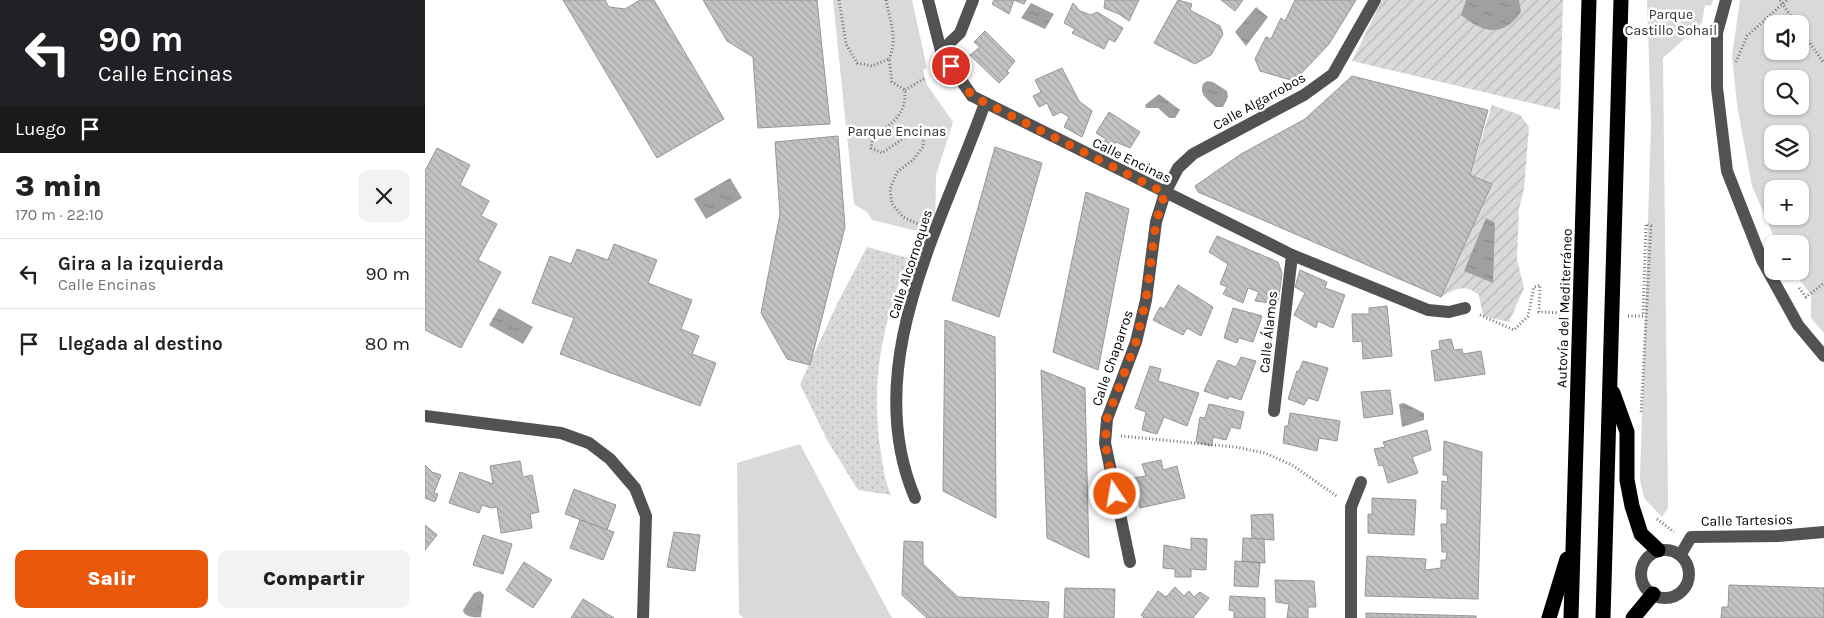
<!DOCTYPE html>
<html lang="es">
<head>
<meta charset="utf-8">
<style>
	body { margin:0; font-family:Karla,sans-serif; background:#f2f2f2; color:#202124; height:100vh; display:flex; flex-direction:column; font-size:19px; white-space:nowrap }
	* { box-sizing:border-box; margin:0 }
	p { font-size:16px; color:#757577 }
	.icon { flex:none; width:28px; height:28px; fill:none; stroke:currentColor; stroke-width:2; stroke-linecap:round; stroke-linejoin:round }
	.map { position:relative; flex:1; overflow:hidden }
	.details { display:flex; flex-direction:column; background:#fff; width:425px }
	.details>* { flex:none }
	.banner { background:#202124; color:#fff; overflow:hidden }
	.controls { position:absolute; left:1339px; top:15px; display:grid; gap:10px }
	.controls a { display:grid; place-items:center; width:45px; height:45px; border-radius:10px; background:#fff; box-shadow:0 1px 4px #0004; font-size:25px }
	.pin { position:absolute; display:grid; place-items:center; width:42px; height:42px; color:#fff; margin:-21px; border:2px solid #fff; border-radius:50%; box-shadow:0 1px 5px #0007 }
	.me { position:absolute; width:55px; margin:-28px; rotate:348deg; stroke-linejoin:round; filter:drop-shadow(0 0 4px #0008) }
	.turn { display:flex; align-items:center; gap:18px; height:105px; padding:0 15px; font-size:22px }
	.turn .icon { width:65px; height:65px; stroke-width:2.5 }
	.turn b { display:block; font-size:35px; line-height:42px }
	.then { display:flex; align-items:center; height:48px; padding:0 15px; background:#0003; gap:10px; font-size:19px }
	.round { display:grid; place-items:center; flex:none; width:52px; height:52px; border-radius:10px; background:#f2f2f2 }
	.summary { display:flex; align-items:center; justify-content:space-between; height:85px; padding:0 15px }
	h1 { font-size:30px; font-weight:800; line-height:38px }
	.button { display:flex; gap:10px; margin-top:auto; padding:10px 15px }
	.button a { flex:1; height:58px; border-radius:10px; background:#ea580c; color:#fff; font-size:20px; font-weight:800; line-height:58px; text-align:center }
	.button a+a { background:#f2f2f2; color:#202124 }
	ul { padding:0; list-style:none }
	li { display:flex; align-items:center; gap:15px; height:70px; padding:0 15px; border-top:1px solid #e0e0e0 }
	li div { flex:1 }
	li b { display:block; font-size:19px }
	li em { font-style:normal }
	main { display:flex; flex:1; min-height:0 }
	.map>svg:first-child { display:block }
</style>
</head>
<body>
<main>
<section class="details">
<div class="banner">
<div class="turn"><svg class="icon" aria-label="left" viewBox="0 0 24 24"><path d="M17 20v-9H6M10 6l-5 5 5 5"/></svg><div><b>90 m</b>Calle Encinas</div></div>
<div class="then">Luego<svg class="icon" aria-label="arrive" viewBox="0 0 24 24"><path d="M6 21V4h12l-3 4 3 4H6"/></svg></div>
</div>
<div class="summary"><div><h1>3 min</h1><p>170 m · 22:10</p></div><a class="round"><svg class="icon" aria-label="close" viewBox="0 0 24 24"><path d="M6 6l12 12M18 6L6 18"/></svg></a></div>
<ul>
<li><svg class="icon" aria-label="left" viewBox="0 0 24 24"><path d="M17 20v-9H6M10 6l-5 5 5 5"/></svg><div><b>Gira a la izquierda</b><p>Calle Encinas</p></div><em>90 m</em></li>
<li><svg class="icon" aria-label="arrive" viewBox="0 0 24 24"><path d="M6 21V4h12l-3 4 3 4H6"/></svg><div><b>Llegada al destino</b></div><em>80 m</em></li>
</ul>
<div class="button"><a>Salir</a><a>Compartir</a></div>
</section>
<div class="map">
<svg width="1399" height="618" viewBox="0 0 1399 618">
	<defs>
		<pattern id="grass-dots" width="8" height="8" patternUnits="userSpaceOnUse" patternTransform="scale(1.25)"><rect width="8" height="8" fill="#d9d9d9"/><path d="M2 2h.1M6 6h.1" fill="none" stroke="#b8b8b8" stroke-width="1.8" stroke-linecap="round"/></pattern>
		<pattern id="garden-furrows" width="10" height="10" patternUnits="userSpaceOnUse" patternTransform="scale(1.25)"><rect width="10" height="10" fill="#d9d9d9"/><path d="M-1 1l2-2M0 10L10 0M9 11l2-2" fill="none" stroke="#b8b8b8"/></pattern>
		<pattern id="water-ripples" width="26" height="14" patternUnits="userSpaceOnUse" patternTransform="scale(1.25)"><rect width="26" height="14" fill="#a0a0a0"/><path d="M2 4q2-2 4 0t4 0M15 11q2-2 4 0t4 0" fill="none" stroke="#888"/></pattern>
		<pattern id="building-back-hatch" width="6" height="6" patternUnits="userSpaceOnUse" patternTransform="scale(1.25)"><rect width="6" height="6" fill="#c2c2c2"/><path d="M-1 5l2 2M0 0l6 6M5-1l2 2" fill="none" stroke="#a5a5a5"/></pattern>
	</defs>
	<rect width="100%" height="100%" fill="#fff"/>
	<path fill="url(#grass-dots)" d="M 442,247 L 483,258 C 459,321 447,371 454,439 C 457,459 458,476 466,495 L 433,490 L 402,440 L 375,384 L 413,302 Z"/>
	<g fill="#d9d9d9" fill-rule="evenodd">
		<polygon points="408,0 487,0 502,68 498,70 502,85 528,122 511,175 510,232 492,231 447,220 442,212 429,204"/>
		<polygon points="1222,0 1288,0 1286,6 1280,5 1277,23 1238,58 1243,499 1243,508 1237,517 1219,498 1215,480 1226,123"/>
		<path d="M 1315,0 L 1399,0 L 1399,333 L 1386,318 L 1386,295 L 1368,271 L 1375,271 L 1375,244 L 1352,244 L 1327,186 L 1312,105 L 1307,56 ZM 1348,24 L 1375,24 L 1375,51 L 1348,51 ZM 1348,79 L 1375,79 L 1375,106 L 1348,106 ZM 1348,134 L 1375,134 L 1375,161 L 1348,161 ZM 1348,189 L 1375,189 L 1375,216 L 1348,216 Z"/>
		<polygon points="375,444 455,596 467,618 318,618 314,614 312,463"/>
	</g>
	<g fill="url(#garden-furrows)">
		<polygon points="957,0 1138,0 1135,110 927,61"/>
		<path d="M 1067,105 L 1095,115 L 1104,127 L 1099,189 L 1094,209 L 1092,259 L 1099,288 L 1084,322 L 1058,316 L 1054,295 C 1040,284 1031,288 1016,297 L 1067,185 L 1045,175 Z"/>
	</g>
	<g fill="url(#water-ripples)">
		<path d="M 1041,0 L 1094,0 L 1096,12 C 1078,38 1058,33 1036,15 Z"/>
		<polygon points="606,3 629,14 620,29 596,18"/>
		<polygon points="831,7 843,17 821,46 810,32"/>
		<path d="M 782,81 L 788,82 L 802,91 L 803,97 L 798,107 L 791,107 C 783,100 774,95 778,84 Z"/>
		<polygon points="734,94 755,110 750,118 744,118 733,108 721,108 720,105"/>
		<polygon points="305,178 317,198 281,219 269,199"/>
		<polygon points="1061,218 1070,223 1068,283 1039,271"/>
		<polygon points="74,308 108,327 98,344 64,325"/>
		<polygon points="979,403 999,413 999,420 977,427 974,404"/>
		<path d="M 55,591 L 59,595 L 56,617 C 50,618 39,617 38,610 L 49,593 Z"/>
	</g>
	<g fill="url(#building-back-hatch)" stroke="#969696">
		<polygon points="138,0 180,0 184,7 200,9 215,0 229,0 299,119 232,158"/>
		<polygon points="278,0 392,0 405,124 333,128 328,57 302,41"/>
		<polygon points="569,0 601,0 599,4 589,0 584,14 567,4"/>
		<polygon points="680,0 714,0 704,21 694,14 679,8"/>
		<polygon points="753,0 767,4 765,10 795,26 798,34 786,55 770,64 729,43"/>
		<polygon points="796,0 818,0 810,11"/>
		<polygon points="870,0 931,0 904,44 869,81 835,71 830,59 841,37 846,39 856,18 860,21"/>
		<polygon points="648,3 655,11 666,15 672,12 698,28 690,42 684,39 679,49 647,33 650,29 639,23"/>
		<polygon points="560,31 590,61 582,71 584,73 574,83 545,55 555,47 549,42"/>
		<polygon points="637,68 654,101 667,111 657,137 639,127 644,117 636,112 628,116 622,103 614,107 608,96 616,92 610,80"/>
		<polygon points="927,76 1063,110 1045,175 1067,184 1016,297 773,192 770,186 816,154 880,119"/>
		<polygon points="684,112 715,132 705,148 691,142 685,150 677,145 681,139 671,133"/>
		<polygon points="413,136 420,227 385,365 362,359 336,313 355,214 350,142"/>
		<polygon points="570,147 617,163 574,317 527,300"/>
		<polygon points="12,148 45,165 35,185 64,201 56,216 72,224 53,260 76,272 36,348 0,330 0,171"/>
		<polygon points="661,192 704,209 673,370 628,352"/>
		<polygon points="792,236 853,262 857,273 853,304 830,301 834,292 823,288 818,303 798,294 802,287 795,284 803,264 784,252"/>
		<polygon points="189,244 232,260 223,283 267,300 256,329 274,336 267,354 291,363 275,406 135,354 149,318 107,303 125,256 146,264 152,249 183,260"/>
		<polygon points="875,270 902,282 900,288 920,295 908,328 893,321 891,328 869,315 880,293 870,287"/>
		<polygon points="753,285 788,307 776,336 762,328 758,335 728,320 735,307 739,309"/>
		<polygon points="962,306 967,356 938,359 937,341 928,342 927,314 944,314 944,308"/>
		<polygon points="808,308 837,316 828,342 814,338 812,343 799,338"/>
		<polygon points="520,320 570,337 571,518 518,491"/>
		<polygon points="1026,339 1029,350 1037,349 1038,354 1056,351 1060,374 1010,381 1006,351 1015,349 1014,341"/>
		<polygon points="816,357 831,361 816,400 804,396 803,399 779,391 793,360 811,367"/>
		<polygon points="878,361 903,368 893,401 883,398 879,405 863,399 872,371 874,371"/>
		<polygon points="725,366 736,369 733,381 774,393 762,426 739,417 732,434 717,430 721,412 710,408"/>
		<polygon points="616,370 660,388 664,558 622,538"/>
		<polygon points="965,390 968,414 939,418 936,392"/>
		<polygon points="784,404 819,412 815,429 806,427 801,440 788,437 787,446 771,442 775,417 780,418"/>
		<polygon points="865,413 915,421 912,441 894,438 892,451 858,443 860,426 863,426"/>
		<polygon points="1002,430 1006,450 987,457 993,473 963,483 958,465 954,466 949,449 960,447 958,442"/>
		<polygon points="1019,441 1057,452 1053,599 940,596 942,556 1001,559 1000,570 1016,568 1016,560 1021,560 1022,552 1017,552 1016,524 1022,524 1022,509 1016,509 1017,481 1023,482 1022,475 1018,475"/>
		<polygon points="736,460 738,470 752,466 760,498 715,508 708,478 721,476 717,464"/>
		<polygon points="95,461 98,477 107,475 114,512 105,514 107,528 76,533 72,507 66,508 57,505 54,513 24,503 35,472 68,484 65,466"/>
		<polygon points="0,465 7,472 16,475 9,493 13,494 10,502 0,498"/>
		<polygon points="149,489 191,505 182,530 140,514"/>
		<polygon points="947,498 991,500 989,535 943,533 943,514 947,515"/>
		<polygon points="848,514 849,540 827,539 826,515"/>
		<polygon points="155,520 189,532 178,560 145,548"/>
		<polygon points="0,525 12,535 0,550"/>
		<polygon points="249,532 275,535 270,571 242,567"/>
		<polygon points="58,535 87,544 78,574 48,565"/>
		<polygon points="766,538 782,539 781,570 766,569 766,577 750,577 750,569 738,568 739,545 766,550"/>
		<polygon points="818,538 839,539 840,563 817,561"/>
		<polygon points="479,541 498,542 498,564 533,597 624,602 623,618 502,618 477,595"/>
		<polygon points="810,561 835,563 833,587 809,586"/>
		<polygon points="99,562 127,580 108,608 81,590"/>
		<polygon points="850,580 889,581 891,607 883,607 883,618 862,618 864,604 851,602"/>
		<polygon points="1304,585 1399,588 1399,618 1296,618 1297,607 1303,607"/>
		<polygon points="750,587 759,596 764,591 769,597 775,592 784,598 768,618 719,618 716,615 733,591 741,597"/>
		<polygon points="640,588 690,589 689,618 639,618"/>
		<polygon points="805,596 840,598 840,618 809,618 809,611 804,610"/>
		<polygon points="158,599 189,618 146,618"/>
		<polygon points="941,613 1051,616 1051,618 941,618"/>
	</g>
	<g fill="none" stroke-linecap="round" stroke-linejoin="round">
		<g stroke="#747474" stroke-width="3" stroke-dasharray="1 2.5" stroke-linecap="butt">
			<path d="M 414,0 L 421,44 L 432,63 L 447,66 L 464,59 L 467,82 L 480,90 C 481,116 467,123 448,137 L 446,148 L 457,153 L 488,132 L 499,131 L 498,147 L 488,160 L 472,172 L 465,189 L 467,204 L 478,217 L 495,225"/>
			<path d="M 461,0 C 465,20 473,40 464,59"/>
			<polyline points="1355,0 1371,24"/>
			<polyline points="1375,29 1399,63"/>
			<polyline points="1311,62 1322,36 1362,0"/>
			<polyline points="480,90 500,78"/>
			<polyline points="1374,288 1381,297 1399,283"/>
			<polyline points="1055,315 1089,330 1103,316 1109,287 1115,285 1114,312 1137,313"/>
			<polyline points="1203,316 1218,316 1221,224 1226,226 1216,414"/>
			<polyline points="696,436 810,447 840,453 867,465 913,497"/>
			<polyline points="1232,519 1249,532"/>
		</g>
		<g stroke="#525252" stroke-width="12">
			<polyline points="503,0 516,51 547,96 867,255 1003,310 1024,312 1040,308"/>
			<polyline points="1301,0 1292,33 1292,88 1302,171 1337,260 1373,325 1399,356"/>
			<polyline points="516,51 535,33 548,0"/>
			<polyline points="849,411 867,255"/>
			<polyline points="0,416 136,433 164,443 185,459 210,488 221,516 218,618"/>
			<path d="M 490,498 C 434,366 516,227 560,103"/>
			<circle cx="1240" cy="574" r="24"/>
			<polyline points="1256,554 1266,537 1353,536 1399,532"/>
			<polyline points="705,562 680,443 682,419 711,342 721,300 731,222 740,193 753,168 768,154 879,95 908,74 950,0"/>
			<polyline points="926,618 926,507 936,482"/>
		</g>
		<g stroke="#000" stroke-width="15">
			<polyline points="1188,393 1202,432 1202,480 1207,506 1216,534 1233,550"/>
			<polyline points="1124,618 1142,559"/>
			<polyline points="1146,618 1164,0"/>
			<polyline points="1178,618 1196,0"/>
			<polyline points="1208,618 1228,594"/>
		</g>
	</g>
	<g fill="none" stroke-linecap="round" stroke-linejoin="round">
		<polyline stroke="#ea580c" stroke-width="9" stroke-dasharray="0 16.2" points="526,66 547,96 740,193 731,222 721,300 711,342 682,419 680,443 690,494"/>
	</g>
	<g text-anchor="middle" stroke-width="5" stroke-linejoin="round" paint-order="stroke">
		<g font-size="14" fill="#303030" stroke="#fff">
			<text x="1246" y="19">Parque<tspan x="1246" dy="16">Castillo Sohail</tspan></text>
			<text x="472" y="136">Parque Encinas</text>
		</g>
		<g font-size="14" fill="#000" stroke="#fff">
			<text transform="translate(834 101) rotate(-29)" y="5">Calle Algarrobos</text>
			<text transform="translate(707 160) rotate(26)" y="5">Calle Encinas</text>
			<text transform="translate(485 264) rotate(-72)" y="5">Calle Alcornoques</text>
			<text transform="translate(1139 308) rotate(-88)" y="5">Autovía del Mediterráneo</text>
			<text transform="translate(843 332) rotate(-84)" y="5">Calle Álamos</text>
			<text transform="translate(687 358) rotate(-71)" y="5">Calle Chaparros</text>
			<text transform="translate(1322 520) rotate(-1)" y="5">Calle Tartesios</text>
		</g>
	</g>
</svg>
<div class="controls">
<a><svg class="icon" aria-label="sound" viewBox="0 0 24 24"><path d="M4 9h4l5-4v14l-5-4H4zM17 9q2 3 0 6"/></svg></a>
<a><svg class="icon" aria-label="search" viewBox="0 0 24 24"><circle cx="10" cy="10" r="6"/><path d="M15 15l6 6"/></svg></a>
<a><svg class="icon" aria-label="layers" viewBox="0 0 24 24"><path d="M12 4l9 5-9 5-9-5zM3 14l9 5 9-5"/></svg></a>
<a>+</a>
<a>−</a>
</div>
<div class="pin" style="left:526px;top:66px;background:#d93025"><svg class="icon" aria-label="arrive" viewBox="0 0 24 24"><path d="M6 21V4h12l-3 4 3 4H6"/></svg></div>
<svg class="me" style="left:690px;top:494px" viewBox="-20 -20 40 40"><circle r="17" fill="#ea580c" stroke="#fff" stroke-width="3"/><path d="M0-11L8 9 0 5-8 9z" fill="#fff"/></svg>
</div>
</main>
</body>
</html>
